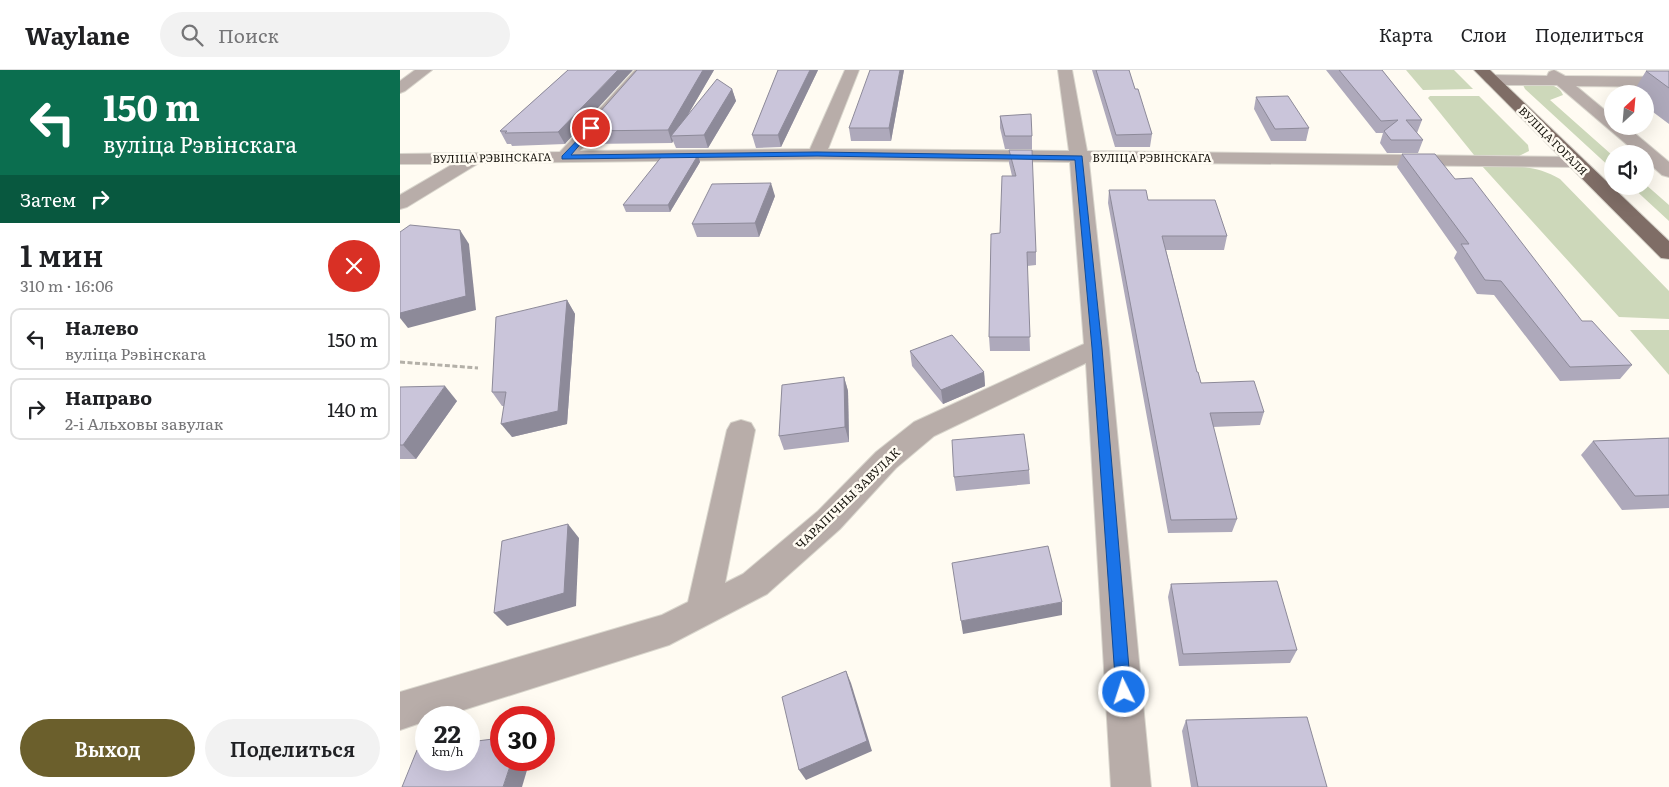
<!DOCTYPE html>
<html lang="ru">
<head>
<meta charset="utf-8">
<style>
	body { margin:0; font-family:Literata,serif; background:#f2f2f2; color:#202124; height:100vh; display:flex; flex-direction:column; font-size:19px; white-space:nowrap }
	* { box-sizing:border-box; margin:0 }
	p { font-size:16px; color:#757577 }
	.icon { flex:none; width:28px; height:28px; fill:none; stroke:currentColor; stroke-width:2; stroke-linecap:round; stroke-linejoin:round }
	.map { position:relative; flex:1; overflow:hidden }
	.drawer { display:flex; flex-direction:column; background:#fff; width:400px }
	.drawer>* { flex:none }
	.banner { background:#0b6e4f; color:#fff; overflow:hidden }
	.needle { width:32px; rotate:26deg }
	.tools { position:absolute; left:1204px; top:15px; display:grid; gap:10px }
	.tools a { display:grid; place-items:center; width:50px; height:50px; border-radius:50%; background:#fff; box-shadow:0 5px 20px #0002; font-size:25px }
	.speed { position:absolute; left:15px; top:636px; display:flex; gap:10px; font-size:25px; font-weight:700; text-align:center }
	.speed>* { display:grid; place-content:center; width:65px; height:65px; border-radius:50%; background:#fff; box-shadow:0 5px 20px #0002; line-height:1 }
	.speed small { font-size:12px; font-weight:400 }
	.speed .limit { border:8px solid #d22; background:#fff; color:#111 }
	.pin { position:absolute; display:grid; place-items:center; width:42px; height:42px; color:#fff; margin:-21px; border:2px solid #fff; border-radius:50%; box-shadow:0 1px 5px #0007 }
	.me { position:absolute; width:55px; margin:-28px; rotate:356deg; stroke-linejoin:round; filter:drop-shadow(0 0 4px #0008) }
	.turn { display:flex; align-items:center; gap:18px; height:105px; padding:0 20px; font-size:22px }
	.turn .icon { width:65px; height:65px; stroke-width:2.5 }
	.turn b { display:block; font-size:35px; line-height:42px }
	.then { display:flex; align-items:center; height:48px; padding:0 20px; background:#0003; gap:10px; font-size:19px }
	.round { display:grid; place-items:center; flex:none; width:52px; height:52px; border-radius:26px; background:#f2f2f2 }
	.head { display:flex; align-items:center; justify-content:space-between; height:85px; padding:0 20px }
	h1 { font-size:30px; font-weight:600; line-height:38px }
	.primary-button { display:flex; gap:10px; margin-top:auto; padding:10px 20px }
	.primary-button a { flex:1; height:58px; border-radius:30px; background:#6b5f2c; color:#fff; font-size:20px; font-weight:600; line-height:58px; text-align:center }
	.primary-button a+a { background:#f2f2f2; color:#202124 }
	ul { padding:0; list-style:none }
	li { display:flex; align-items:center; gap:15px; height:62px; margin:0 10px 8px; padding:0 10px; border:2px solid #e0e0e0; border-radius:10px }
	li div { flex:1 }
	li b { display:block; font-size:19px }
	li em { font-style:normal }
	header { display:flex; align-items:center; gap:30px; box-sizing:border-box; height:70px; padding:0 25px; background:#fff; border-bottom:1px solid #e0e0e0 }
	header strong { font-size:24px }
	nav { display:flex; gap:28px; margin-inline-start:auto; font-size:18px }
	.search { width:350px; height:45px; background:#f2f2f2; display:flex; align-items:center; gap:12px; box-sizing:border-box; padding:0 18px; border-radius:28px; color:#757577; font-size:19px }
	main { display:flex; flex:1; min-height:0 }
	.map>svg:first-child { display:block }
</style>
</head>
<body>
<header>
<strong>Waylane</strong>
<div class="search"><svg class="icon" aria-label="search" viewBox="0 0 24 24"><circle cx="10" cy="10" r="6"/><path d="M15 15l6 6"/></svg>Поиск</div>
<nav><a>Карта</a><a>Слои</a><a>Поделиться</a></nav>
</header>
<main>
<section class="drawer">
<div class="banner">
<div class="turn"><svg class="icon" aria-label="left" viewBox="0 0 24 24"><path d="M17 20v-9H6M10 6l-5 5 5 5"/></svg><div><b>150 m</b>вуліца Рэвінскага</div></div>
<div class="then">Затем<svg class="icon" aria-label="right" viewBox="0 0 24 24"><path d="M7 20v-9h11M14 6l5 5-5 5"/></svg></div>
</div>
<div class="head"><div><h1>1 мин</h1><p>310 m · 16:06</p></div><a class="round" style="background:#d93025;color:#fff"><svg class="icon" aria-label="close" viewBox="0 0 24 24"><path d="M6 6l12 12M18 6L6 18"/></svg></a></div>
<ul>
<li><svg class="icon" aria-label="left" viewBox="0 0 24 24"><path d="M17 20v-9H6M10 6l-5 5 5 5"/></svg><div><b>Налево</b><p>вуліца Рэвінскага</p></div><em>150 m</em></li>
<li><svg class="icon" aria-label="right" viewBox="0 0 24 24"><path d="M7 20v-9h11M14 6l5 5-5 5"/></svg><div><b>Направо</b><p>2-і Альховы завулак</p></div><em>140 m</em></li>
</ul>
<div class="primary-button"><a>Выход</a><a>Поделиться</a></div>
</section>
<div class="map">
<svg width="1269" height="717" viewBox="0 0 1269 717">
	<rect width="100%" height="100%" fill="#fffbf2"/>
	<g fill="#cdd8ba">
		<polygon points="1006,0 1054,0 1073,19 1023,20"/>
		<path d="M 1130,13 C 1142,13 1159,13 1163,25 L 1150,30 L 1212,85 L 1212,99 L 1125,19 L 1123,15 Z"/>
		<polygon points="1030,26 1079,26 1128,75 1129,81 1119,86 1074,85 1028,28"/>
		<path d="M 1082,96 C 1111,96 1134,94 1160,109 L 1269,221 L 1269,249 L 1219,247 Z"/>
		<polygon points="1245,114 1269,135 1269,151 1231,116 1245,116"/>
		<polygon points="1230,260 1269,260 1269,305"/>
	</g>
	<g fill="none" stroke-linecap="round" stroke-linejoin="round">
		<g stroke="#d9d6cd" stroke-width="2">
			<g id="minor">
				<polygon points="15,0 32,0 5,21 0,23 0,11"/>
				<polygon points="235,0 250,0 180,81 410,79 445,0 459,0 428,79 669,81 658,0 672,0 687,81 1174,87 1180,88 1183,92 1180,96 1174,97 689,92 709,278 751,717 711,717 686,293 534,366 496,398 440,459 367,524 269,575 38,648 26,648 26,651 0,660 0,622 262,545 288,532 327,360 331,353 341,350 351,353 355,360 325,513 343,504 418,441 476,382 514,352 684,274 670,92 417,89 79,93 7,137 0,139 0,125 53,94 0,94 0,84 160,82"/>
				<polygon points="1154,0 1165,6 1269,7 1269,17 1176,16 1212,46 1212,56 1226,56 1269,92 1269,107 1262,105 1245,90 1245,84 1238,84 1157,15 1092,15 1087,13 1084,10 1087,7 1092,5 1147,6 1149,2"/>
			</g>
		</g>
		<g stroke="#d9d6cd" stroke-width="2">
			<polygon id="major" points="1074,0 1090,0 1269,171 1269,189 1261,188"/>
		</g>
		<polyline stroke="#b4b0a8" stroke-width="3" stroke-dasharray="5 2.5" stroke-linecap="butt" points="0,292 78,298"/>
		<use href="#minor" fill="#b8ada9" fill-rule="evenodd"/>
		<use href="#major" fill="#7f6d66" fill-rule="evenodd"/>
	</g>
	<g fill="#aea9bb">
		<polygon points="168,0 165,74 112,76 111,74 107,74 100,61"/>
		<polygon points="237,0 314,0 289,43 332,19 336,31 308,78 276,78 273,71 272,73 189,74 183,61"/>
		<polygon points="378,0 418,0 381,77 356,78 352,65"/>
		<polygon points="504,0 491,71 451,71 449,58"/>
		<polygon points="692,0 729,0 735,19 752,64 750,77 715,77"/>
		<polygon points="926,0 982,0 1022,50 1017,63 1023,70 1018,83 987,83 980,73 983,63 976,63"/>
		<polygon points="1246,1 1269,1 1269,54 1245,36 1245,24 1232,24"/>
		<polygon points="856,27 909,58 906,71 871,71 854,39"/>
		<polygon points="600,46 632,66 632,79 605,79 600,58"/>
		<polygon points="609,80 636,182 636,195 627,196 630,281 590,281 589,267 600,163 612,106 609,93"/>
		<polygon points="1002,84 1055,109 1182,251 1232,295 1220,309 1160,311 1094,225 1077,224 1054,188 1057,182 997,97"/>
		<polygon points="298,85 300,92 270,142 226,142 223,135"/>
		<polygon points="709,120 748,130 827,166 824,180 766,180 797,302 801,313 864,342 860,355 813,357 837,449 832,462 768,463 708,133"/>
		<polygon points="375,126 359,167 297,167 292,154"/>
		<polygon points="167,230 175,244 167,354 112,367 104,336 102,336 92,322"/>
		<polygon points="510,281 584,302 585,316 543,334 512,296"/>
		<polygon points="444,307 448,321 449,372 384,380 379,366"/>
		<polygon points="0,317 57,331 16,389 0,389"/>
		<polygon points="1269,368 1269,438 1222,440 1181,385 1193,371"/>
		<polygon points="629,400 630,414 556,421 554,407"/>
		<polygon points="771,514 897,580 890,593 779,596 768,527"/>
		<polygon points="786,650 927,717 791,717 782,661"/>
	</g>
	<g fill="#8d8a99">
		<polygon points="218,0 233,0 165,74 158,62"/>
		<polygon points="303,0 314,0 276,65 271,66 273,71 272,73 268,60"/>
		<polygon points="410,0 418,0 381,77 378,65"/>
		<polygon points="500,0 504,0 491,71 489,58"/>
		<polygon points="332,19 336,31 308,78 304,65"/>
		<polygon points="298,85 300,92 270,142 268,135"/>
		<polygon points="371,113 375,126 359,167 355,153"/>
		<polygon points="60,160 69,174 76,240 8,258 0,248 0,243"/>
		<polygon points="167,230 175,244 167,354 112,367 101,354"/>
		<polygon points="584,302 585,316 543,334 541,320"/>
		<polygon points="444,307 448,321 449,372 445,357"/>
		<polygon points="45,316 57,331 16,389 3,375"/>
		<polygon points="168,454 179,468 176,536 107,556 94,543"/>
		<polygon points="662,532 662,545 563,564 561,551"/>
		<polygon points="446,601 451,613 472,681 406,710 399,700"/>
		<polygon points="112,690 130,690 122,717 103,717"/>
	</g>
	<g fill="#cac5da" stroke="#8d8a99">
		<polygon points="168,0 218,0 158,62 105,63 107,61 100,61"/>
		<polygon points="237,0 303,0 268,60 183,61"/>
		<polygon points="378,0 410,0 378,65 352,65"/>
		<polygon points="470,0 500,0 489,58 449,58"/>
		<polygon points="696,0 729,0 735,19 738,19 752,64 716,65"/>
		<polygon points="939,0 982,0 1022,50 1006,50 1023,70 991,70 984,61 998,50 981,51"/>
		<polygon points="1246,1 1269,1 1269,18"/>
		<polygon points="317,9 332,19 304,65 271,66"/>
		<polygon points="888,26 909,58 875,59 856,27"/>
		<polygon points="631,44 632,66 605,66 600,46"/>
		<polygon points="609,80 632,80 636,182 627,182 630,267 589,267 591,164 600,163 602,106 616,106"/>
		<polygon points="1002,84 1035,84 1055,109 1072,108 1182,251 1192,251 1232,295 1170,297 1101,211 1085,210 1061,174 1069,174"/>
		<polygon points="298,85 268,135 223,135 262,86"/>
		<polygon points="371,113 355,153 292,154 312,114"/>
		<polygon points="709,120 746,120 748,130 815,130 827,166 762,166 797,302 798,302 801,313 854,311 864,342 810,343 837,449 771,450"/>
		<polygon points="10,155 60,160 66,226 0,243 0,162"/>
		<polygon points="167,230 158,341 101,354 106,322 92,322 96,247"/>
		<polygon points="552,265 584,302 541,320 510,281"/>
		<polygon points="444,307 445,357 379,366 382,315"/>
		<polygon points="45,316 3,375 0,375 0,317"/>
		<polygon points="624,364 629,400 554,407 552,370"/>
		<polygon points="1269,368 1269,425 1235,426 1193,371"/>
		<polygon points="168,454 164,523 94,543 102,471"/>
		<polygon points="648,476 662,532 561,551 552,493"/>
		<polygon points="877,511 897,580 783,584 771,514"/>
		<polygon points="446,601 467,671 399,700 382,627"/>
		<polygon points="907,647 927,717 798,717 786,650"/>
		<polygon points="101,668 101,690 112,690 103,717 2,717 17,680 26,679 26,690 69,690 69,672"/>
	</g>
	<polygon fill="#1a73e8" stroke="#114b97" points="191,56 194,58 171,85 417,82 682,86 702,278 731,622 729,627 724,629 718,627 716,622 692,278 675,90 417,86 162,89 162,86"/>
	<g text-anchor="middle" stroke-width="5" stroke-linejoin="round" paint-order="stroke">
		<g font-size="11" fill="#14110a" stroke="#fffbf2">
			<text transform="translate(1153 71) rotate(45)" y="4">ВУЛІЦА ГОГАЛЯ</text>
			<text transform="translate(92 88) rotate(-1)" y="4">ВУЛІЦА РЭВІНСКАГА</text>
			<text x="752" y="92">ВУЛІЦА РЭВІНСКАГА</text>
		</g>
		<g font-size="12" fill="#14110a" stroke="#fffbf2">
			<text transform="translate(448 429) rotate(-44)" y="4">ЧАРАПІЧНЫ ЗАВУЛАК</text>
		</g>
	</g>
</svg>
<div class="tools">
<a><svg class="needle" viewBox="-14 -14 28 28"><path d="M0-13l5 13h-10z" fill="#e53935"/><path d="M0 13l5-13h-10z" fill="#757577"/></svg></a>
<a><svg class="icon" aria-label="sound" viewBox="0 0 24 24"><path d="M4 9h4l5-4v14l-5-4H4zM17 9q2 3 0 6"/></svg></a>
</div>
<div class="speed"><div>22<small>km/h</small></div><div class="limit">30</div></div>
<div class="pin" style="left:191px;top:58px;background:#d93025"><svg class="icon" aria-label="arrive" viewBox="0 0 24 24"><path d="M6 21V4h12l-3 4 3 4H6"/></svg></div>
<svg class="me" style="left:724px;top:622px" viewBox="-20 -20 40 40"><circle r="17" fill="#1a73e8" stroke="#fff" stroke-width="3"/><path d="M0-11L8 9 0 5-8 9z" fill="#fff"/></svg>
</div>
</main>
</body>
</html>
